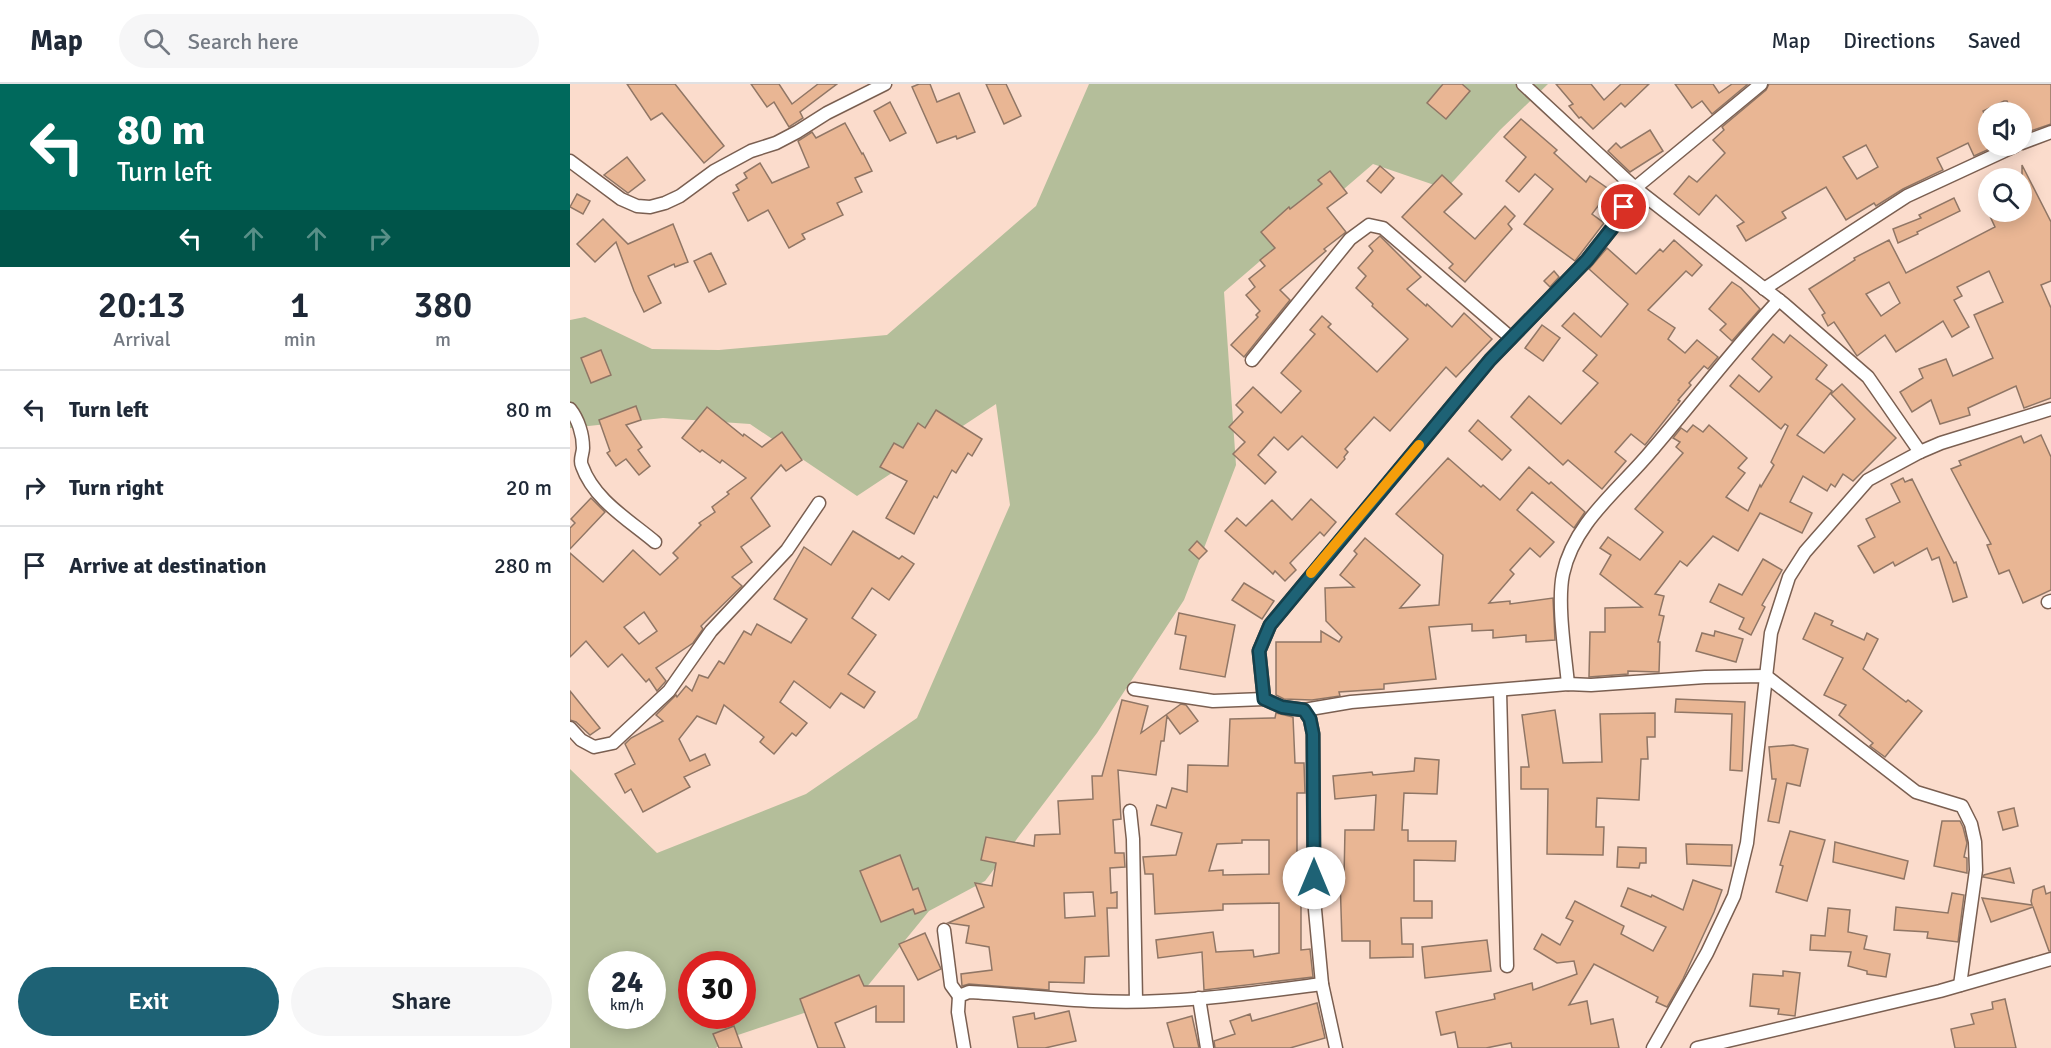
<!DOCTYPE html>
<html lang="en">
<head>
<meta charset="utf-8">
<style>
	body { margin:0; font-family:Signika,sans-serif; background:#f6f6f7; color:#1f2937; height:100vh; display:flex; flex-direction:column; font-size:22px; white-space:nowrap }
	* { box-sizing:border-box; margin:0 }
	p { font-size:20px; color:#747a83 }
	.icon { flex:none; width:33px; height:33px; fill:none; stroke:currentColor; stroke-width:2; stroke-linecap:round; stroke-linejoin:round }
	.map { position:relative; flex:1; overflow:hidden }
	.sheet { display:flex; flex-direction:column; background:#fff; width:570px }
	.sheet>* { flex:none }
	.guide { background:#00695c; color:#fff; overflow:hidden }
	.tools { position:absolute; left:1408px; top:18px; display:grid; gap:12px }
	.tools a { display:grid; place-items:center; width:54px; height:54px; border-radius:50%; background:#fff; box-shadow:0 3px 15px #0003; font-size:30px }
	.speed { position:absolute; left:18px; top:867px; display:flex; gap:12px; font-size:30px; font-weight:700; text-align:center }
	.speed>* { display:grid; place-content:center; width:78px; height:78px; border-radius:50%; background:#fff; box-shadow:0 3px 15px #0003; line-height:1 }
	.speed small { font-size:15px; font-weight:400 }
	.speed .limit { border:9px solid #d22; background:#fff; color:#111 }
	.pin { position:absolute; display:grid; place-items:center; width:51px; height:51px; color:#fff; margin:-26px; border:3px solid #fff; border-radius:50%; box-shadow:0 2px 6px #0007 }
	.me { position:absolute; width:66px; margin:-33px; rotate:0deg; stroke-linejoin:round; filter:drop-shadow(0 0 4px #0008) }
	.turn { display:flex; align-items:center; gap:21px; height:126px; padding:0 18px; font-size:27px }
	.turn .icon { width:78px; height:78px; stroke-width:2.5 }
	.turn b { display:block; font-size:42px; line-height:51px }
	.lanes { display:flex; align-items:center; height:57px; padding:0 18px; background:#0003; justify-content:center; gap:30px; direction:ltr }
	.lanes .off { opacity:.35 }
	.eta { display:flex; justify-content:space-evenly; align-items:center; height:102px; text-align:center }
	.eta b { font-size:36px; font-weight:600; line-height:42px }
	.button { display:flex; gap:12px; margin-top:auto; padding:12px 18px }
	.button a { flex:1; height:69px; border-radius:36px; background:#1e6275; color:#fff; font-size:24px; font-weight:600; line-height:69px; text-align:center }
	.button a+a { background:#f6f6f7; color:#1f2937 }
	ul { padding:0; list-style:none }
	li { display:flex; align-items:center; gap:18px; height:78px; padding:0 18px; border-top:2px solid #e0e1e3 }
	li div { flex:1 }
	li b { display:block; font-size:22px }
	li em { font-style:normal }
	header { display:flex; align-items:center; gap:36px; box-sizing:border-box; height:84px; padding:0 30px; background:#fff; border-bottom:2px solid #e0e1e3 }
	header strong { font-size:28px }
	nav { display:flex; gap:33px; margin-inline-start:auto; font-size:21px }
	.search { width:420px; height:54px; background:#f6f6f7; display:flex; align-items:center; gap:15px; box-sizing:border-box; padding:0 21px; border-radius:33px; color:#747a83; font-size:22px }
	main { display:flex; flex:1; min-height:0 }
	.map>svg:first-child { display:block }
</style>
</head>
<body>
<header>
<strong>Map</strong>
<div class="search"><svg class="icon" aria-label="search" viewBox="0 0 24 24"><circle cx="10" cy="10" r="6"/><path d="M15 15l6 6"/></svg>Search here</div>
<nav><a>Map</a><a>Directions</a><a>Saved</a></nav>
</header>
<main>
<section class="sheet">
<div class="guide">
<div class="turn"><svg class="icon" aria-label="left" viewBox="0 0 24 24"><path d="M17 20v-9H6M10 6l-5 5 5 5"/></svg><div><b>80 m</b>Turn left</div></div>
<div class="lanes"><svg class="icon" aria-label="left" viewBox="0 0 24 24"><path d="M17 20v-9H6M10 6l-5 5 5 5"/></svg><svg class="icon off" aria-label="ahead" viewBox="0 0 24 24"><path d="M12 20V5M6 11l6-6 6 6"/></svg><svg class="icon off" aria-label="ahead" viewBox="0 0 24 24"><path d="M12 20V5M6 11l6-6 6 6"/></svg><svg class="icon off" aria-label="right" viewBox="0 0 24 24"><path d="M7 20v-9h11M14 6l5 5-5 5"/></svg></div>
</div>
<div class="eta">
<div><b>20:13</b><p>Arrival</p></div>
<div><b>1</b><p>min</p></div>
<div><b>380</b><p>m</p></div>
</div>
<ul>
<li><svg class="icon" aria-label="left" viewBox="0 0 24 24"><path d="M17 20v-9H6M10 6l-5 5 5 5"/></svg><div><b>Turn left</b></div><em>80 m</em></li>
<li><svg class="icon" aria-label="right" viewBox="0 0 24 24"><path d="M7 20v-9h11M14 6l5 5-5 5"/></svg><div><b>Turn right</b></div><em>20 m</em></li>
<li><svg class="icon" aria-label="arrive" viewBox="0 0 24 24"><path d="M6 21V4h12l-3 4 3 4H6"/></svg><div><b>Arrive at destination</b></div><em>280 m</em></li>
</ul>
<div class="button"><a>Exit</a><a>Share</a></div>
</section>
<div class="map">
<svg width="1481" height="964" viewBox="0 0 1481 964">
	<rect width="100%" height="100%" fill="#fbdccc"/>
	<path fill="#b4be9a" fill-rule="evenodd" d="M 519,0 L 978,0 L 930,46 L 876,105 L 803,80 L 654,208 L 666,381 L 614,516 L 527,649 L 415,797 L 359,827 L 291,910 L 159,954 L 146,964 L 0,964 L 0,685 L 87,769 L 236,710 L 347,634 L 440,421 L 426,320 L 287,412 L 180,340 L 93,334 L 0,344 L 0,236 L 15,233 L 82,265 L 149,266 L 317,251 L 466,122 ZM 32,880 L 82,880 L 82,932 L 32,932 ZM 122,880 L 172,880 L 172,932 L 122,932 Z"/>
	<g fill="#e9b694" stroke="#907665" stroke-width="1.5" fill-rule="evenodd">
		<polygon points="57,0 105,0 154,62 134,79 92,29 81,36"/>
		<polygon points="181,0 209,0 222,20 248,0 267,0 230,28 233,34 219,43 204,18 197,23"/>
		<polygon points="349,0 360,0 367,18 389,9 405,48 387,55 386,52 367,59 342,3"/>
		<polygon points="416,0 436,0 451,32 434,40"/>
		<polygon points="873,0 892,0 900,7 876,35 857,19"/>
		<polygon points="986,0 1021,0 1034,16 1051,0 1079,0 1055,23 1051,19 1023,45 1011,33 1009,34 999,22 1003,20"/>
		<polygon points="1105,0 1143,0 1149,9 1162,0 1178,0 1142,30 1132,17 1122,24"/>
		<path d="M 1199,0 L 1481,0 L 1481,40 L 1452,50 L 1452,28 L 1442,28 L 1437,17 L 1434,17 L 1413,27 L 1419,39 L 1419,62 L 1426,62 L 1404,72 L 1398,59 L 1367,74 L 1373,86 L 1333,105 L 1306,122 L 1304,119 L 1276,136 L 1256,103 L 1212,128 L 1216,134 L 1176,157 L 1167,142 L 1174,138 L 1146,111 L 1129,131 L 1104,110 L 1119,92 L 1127,98 L 1155,69 L 1143,56 L 1154,46 L 1152,43 L 1196,6 ZM 1296,61 L 1308,83 L 1287,95 L 1273,73 Z"/>
		<polygon points="320,18 336,49 320,57 304,27"/>
		<polygon points="951,35 987,66 984,69 1016,98 1020,92 1040,106 1022,130 1034,139 1005,177 954,140 983,105 965,90 949,108 936,97 956,73 934,53"/>
		<polygon points="275,39 292,70 293,69 302,87 285,94 292,108 267,119 273,131 232,150 235,155 219,164 198,126 178,137 163,109 169,106 166,101 177,94 174,89 190,79 202,99 239,83 228,57 242,48 246,54"/>
		<polygon points="1080,46 1093,67 1060,88 1038,67 1046,59 1051,64"/>
		<polygon points="57,73 75,96 58,109 34,91"/>
		<path d="M 1452,81 L 1481,138 L 1481,197 L 1471,201 L 1481,224 L 1481,314 L 1454,324 L 1446,302 L 1398,324 L 1400,331 L 1370,340 L 1361,316 L 1342,328 L 1330,308 L 1353,294 L 1349,285 L 1376,275 L 1383,292 L 1423,274 L 1404,231 L 1433,218 L 1419,187 L 1387,203 L 1392,212 L 1384,216 L 1399,243 L 1382,253 L 1373,237 L 1326,268 L 1315,251 L 1287,272 L 1264,238 L 1258,242 L 1252,231 L 1255,229 L 1239,205 L 1285,176 L 1284,174 L 1319,156 L 1336,189 L 1425,143 L 1418,128 L 1452,128 ZM 1319,198 L 1330,219 L 1311,232 L 1296,210 Z"/>
		<polygon points="810,82 824,94 811,109 797,97"/>
		<polygon points="760,87 777,109 757,124 776,148 754,165 756,167 710,206 720,216 674,273 661,261 688,233 686,231 690,227 676,211 685,203 679,195 695,182 690,176 705,164 691,148 719,123 720,125 752,100 748,96"/>
		<polygon points="872,91 892,110 874,128 905,155 935,122 945,132 938,140 942,145 895,198 879,184 883,180 832,133"/>
		<polygon points="7,110 20,117 13,130 0,123"/>
		<polygon points="1384,114 1390,127 1347,148 1348,150 1328,159 1323,145 1351,134 1349,131"/>
		<polygon points="33,135 58,160 103,140 118,178 105,183 104,180 78,192 91,219 74,228 64,207 46,158 25,178 7,160"/>
		<polygon points="810,152 851,193 837,205 856,222 857,220 882,243 894,229 922,255 886,293 876,283 820,347 804,333 775,365 778,368 774,373 775,375 767,384 732,352 718,366 704,353 688,371 706,388 695,400 663,370 675,358 659,343 673,328 666,321 683,303 711,329 731,307 711,289 745,250 740,246 752,232 761,240 758,243 807,288 838,255 802,222 803,220 786,204 796,192 788,184 803,167 799,162"/>
		<polygon points="1104,156 1132,181 1122,192 1116,187 1078,226 1105,244 1098,255 1115,269 1127,256 1148,273 1138,285 1134,282 1119,299 1121,301 1108,316 1110,317 1075,361 1061,350 1045,368 1056,377 1032,405 998,376 993,381 941,333 959,312 991,340 1028,299 1013,287 1027,271 992,242 1004,229 1031,253 1058,220 1019,185 1037,164 1066,190 1090,165 1093,168"/>
		<polygon points="141,169 156,200 139,208 124,177"/>
		<polygon points="984,187 989,193 980,203 974,197"/>
		<polygon points="1162,198 1171,204 1190,225 1162,257 1150,246 1156,240 1139,225"/>
		<polygon points="972,241 990,254 973,277 955,264"/>
		<polygon points="1203,250 1214,259 1220,251 1257,281 1246,295 1262,307 1227,351 1254,369 1285,335 1261,310 1272,300 1326,354 1283,397 1273,390 1265,403 1261,400 1257,407 1233,392 1220,418 1242,429 1232,449 1190,429 1168,467 1143,452 1117,482 1110,477 1085,510 1094,512 1089,531 1094,532 1088,558 1090,558 1089,588 1058,587 1058,590 1019,593 1020,548 1035,548 1035,524 1072,523 1030,490 1041,471 1030,464 1038,453 1070,476 1093,448 1065,425 1113,369 1106,363 1110,358 1103,354 1111,344 1117,348 1123,341 1133,348 1139,341 1177,374 1168,384 1175,389 1156,413 1178,427 1190,401 1191,403 1204,381 1201,378 1218,342 1215,340 1211,345 1160,302 1169,291 1189,308 1202,293 1182,275"/>
		<polygon points="31,266 41,291 21,299 11,274"/>
		<polygon points="66,322 71,336 56,341 72,363 68,366 80,382 69,391 56,375 46,382 37,369 40,367 29,336"/>
		<path d="M 137,323 L 173,352 L 174,350 L 192,363 L 212,348 L 232,376 L 216,387 L 211,381 L 181,414 L 200,442 L 171,463 L 182,478 L 162,493 L 172,502 L 131,542 L 133,545 L 123,559 L 86,584 L 96,597 L 87,607 L 79,595 L 76,598 L 52,570 L 38,583 L 16,557 L 0,573 L 0,469 L 33,498 L 63,466 L 90,491 L 108,474 L 103,469 L 131,441 L 129,439 L 145,428 L 142,423 L 159,410 L 157,408 L 176,394 L 152,376 L 150,379 L 132,366 L 130,368 L 112,354 ZM 74,528 L 87,547 L 69,560 L 54,543 Z"/>
		<polygon points="366,326 412,355 402,372 398,369 386,389 382,386 367,414 364,412 344,450 316,434 337,397 310,383 324,359 333,364 348,339 355,344"/>
		<polygon points="908,336 941,366 932,376 899,347"/>
		<polygon points="1471,351 1481,373 1481,506 1453,519 1439,486 1429,490 1417,461 1421,460 1381,385 1391,381 1389,377 1451,352 1454,359"/>
		<polygon points="878,374 911,403 913,401 930,416 959,383 979,400 981,398 1015,428 1004,444 962,408 947,426 984,458 970,473 960,464 940,486 944,490 919,519 940,517 940,520 983,514 985,556 956,558 956,551 923,554 923,546 902,547 902,540 859,543 866,595 814,600 814,605 769,608 770,612 742,616 714,615 706,611 706,558 751,558 751,547 769,558 772,553 756,537 755,504 784,503 770,491 787,470 784,467 795,454 850,501 830,524 869,521 873,471 826,430"/>
		<polygon points="1333,394 1335,398 1342,395 1384,479 1386,478 1397,513 1383,518 1369,473 1362,476 1357,464 1325,482 1323,478 1304,489 1288,462 1305,453 1296,435 1330,418 1321,400"/>
		<polygon points="21,414 35,428 0,465 0,444 5,439 1,435"/>
		<polygon points="741,415 766,438 754,452 750,448 720,479 726,486 715,497 705,487 703,490 655,447 667,434 676,442 702,416 722,436"/>
		<polygon points="283,447 329,475 332,472 344,480 319,516 302,504 282,534 306,551 278,590 305,608 294,624 271,609 260,624 224,597 210,618 237,639 226,652 222,649 204,670 190,658 194,653 154,621 146,640 127,632 109,655 120,677 135,670 140,681 114,693 120,703 73,728 61,705 55,709 45,690 65,680 55,660 61,654 93,637 86,631 106,611 107,613 116,602 122,607 129,591 138,594 149,577 154,580 174,547 181,551 187,540 221,559 237,535 204,515 234,463 261,481"/>
		<polygon points="627,457 637,467 629,475 619,466"/>
		<polygon points="1193,475 1212,486 1192,521 1195,523 1181,551 1169,545 1174,534 1140,518 1149,500 1172,511"/>
		<polygon points="674,499 704,517 692,535 662,516"/>
		<polygon points="609,529 665,541 655,593 610,585 616,552 605,550"/>
		<polygon points="1245,529 1263,537 1261,541 1294,556 1297,549 1308,555 1293,585 1336,618 1338,616 1352,627 1315,673 1300,662 1303,659 1269,631 1276,621 1254,611 1273,574 1233,555"/>
		<polygon points="1145,547 1173,555 1166,578 1126,567 1132,549 1144,552"/>
		<polygon points="0,607 30,644 20,651 6,638 0,636"/>
		<polygon points="1106,615 1175,618 1172,687 1160,686 1162,630 1105,628"/>
		<path d="M 552,616 L 578,622 L 571,649 L 611,620 L 616,621 L 628,637 L 610,650 L 597,632 L 594,657 L 591,657 L 586,691 L 548,686 L 551,735 L 543,736 L 545,769 L 554,769 L 555,783 L 540,784 L 541,809 L 547,808 L 547,824 L 537,824 L 539,872 L 515,873 L 514,899 L 479,898 L 479,906 L 399,900 L 392,902 L 391,890 L 422,886 L 419,863 L 396,859 L 399,842 L 378,839 L 414,823 L 405,799 L 422,802 L 426,779 L 411,776 L 416,753 L 464,762 L 465,751 L 490,750 L 488,717 L 523,715 L 522,692 L 532,692 ZM 523,808 L 525,832 L 495,834 L 494,809 Z"/>
		<polygon points="985,626 993,679 1032,678 1030,630 1085,629 1085,653 1077,653 1078,675 1071,675 1069,716 1027,714 1026,743 1034,743 1033,771 977,770 978,705 951,705 951,683 959,683 952,631"/>
		<path d="M 706,629 L 723,633 L 725,679 L 734,679 L 735,709 L 727,709 L 727,786 L 736,786 L 736,820 L 731,820 L 731,866 L 740,865 L 743,893 L 634,906 L 632,868 L 588,874 L 586,856 L 643,848 L 646,868 L 683,866 L 684,873 L 709,869 L 709,819 L 653,820 L 653,826 L 585,830 L 583,790 L 575,790 L 573,773 L 606,771 L 612,749 L 581,741 L 587,721 L 596,724 L 602,704 L 617,708 L 618,681 L 658,682 L 660,635 L 705,634 ZM 672,756 L 699,756 L 699,790 L 653,791 L 653,786 L 639,787 L 647,760 L 672,759 Z"/>
		<polygon points="1223,661 1238,665 1230,702 1217,699 1209,739 1198,737 1206,695 1202,695 1199,663"/>
		<polygon points="845,674 869,676 867,710 834,709 832,746 838,746 838,757 886,757 885,777 844,776 844,817 862,817 862,834 831,834 832,860 843,860 843,873 800,874 800,857 772,857 770,794 774,794 775,746 804,746 806,711 765,715 763,692 802,688 803,691 844,687"/>
		<polygon points="1444,724 1448,742 1433,746 1428,728"/>
		<polygon points="1372,737 1390,737 1393,743 1397,759 1394,773 1397,774 1397,789 1364,782"/>
		<polygon points="1220,747 1255,756 1237,817 1206,808 1213,782 1210,781"/>
		<polygon points="1265,758 1338,777 1334,795 1263,778"/>
		<polygon points="1116,760 1162,761 1161,782 1117,780"/>
		<polygon points="1048,763 1076,764 1076,779 1070,779 1069,784 1047,783"/>
		<polygon points="330,771 343,806 348,804 356,826 345,830 343,825 311,838 290,787"/>
		<polygon points="1440,784 1444,799 1413,793 1414,791"/>
		<polygon points="1123,796 1152,806 1144,828 1113,895 1097,923 1086,918 1088,913 1024,880 999,921 1017,917 1021,940 1043,935 1049,964 942,964 941,959 916,964 888,964 885,948 871,951 866,928 925,915 924,910 962,899 963,906 1007,890 1004,877 987,879 964,865 972,850 990,861 1003,837 996,834 1005,817 1054,842 1051,850 1083,867 1096,843 1051,822 1058,804 1081,813 1082,811 1113,826"/>
		<polygon points="1474,802 1476,810 1481,808 1481,867 1479,867 1463,823 1421,838 1412,814 1462,821 1461,817 1463,806"/>
		<polygon points="1382,809 1394,811 1388,858 1357,854 1358,848 1324,846 1326,823 1378,829"/>
		<polygon points="1258,824 1280,826 1278,848 1297,852 1294,865 1320,870 1316,893 1297,890 1297,887 1278,882 1281,868 1240,866 1241,851 1255,852"/>
		<polygon points="355,849 371,885 348,896 329,860"/>
		<polygon points="917,856 921,887 855,894 852,863"/>
		<polygon points="1213,887 1230,889 1225,932 1208,930 1209,925 1180,922 1183,890 1213,892"/>
		<polygon points="289,891 294,902 334,902 334,938 306,938 306,922 265,939 275,964 248,964 230,915"/>
		<polygon points="1435,915 1446,964 1385,964 1381,945 1404,940 1401,930 1423,925 1422,918"/>
		<polygon points="747,919 755,954 720,964 645,964 644,957 665,950 660,937 680,930 682,937"/>
		<polygon points="499,927 506,957 475,964 448,964 443,933 464,929 465,935"/>
		<polygon points="622,932 629,964 604,964 597,939"/>
		<polygon points="164,942 172,964 149,964 143,950"/>
	</g>
	<g fill="none" stroke-linecap="round" stroke-linejoin="round">
		<g stroke="#7a5f51" stroke-width="15">
			<g id="street">
				<polyline points="953,0 1065,104 1214,220 1298,293 1350,368"/>
				<polyline points="1452,59 1481,48"/>
				<polyline points="0,77 51,115 67,122 80,123 95,119 110,112 144,87 181,67 206,59 227,48 257,29 315,0"/>
				<polyline points="1194,205 1337,112 1445,62"/>
				<polyline points="682,276 780,155 799,141 813,144 940,253"/>
				<path d="M 0,325 C 8,335 13,350 13,364 C 13,370 9,376 12,382 C 24,416 59,436 85,458"/>
				<polyline points="1478,518 1481,517"/>
				<path d="M 998,600 C 995,569 987,519 993,490 C 1004,438 1050,405 1082,366 C 1125,316 1164,264 1209,216"/>
				<polyline points="564,605 643,617 694,615"/>
				<polyline points="930,607 937,882"/>
				<polyline points="734,626 781,618 998,600 1021,601 1135,593 1196,592 1346,708 1392,722 1401,740 1405,758 1406,786 1390,901"/>
				<polyline points="0,644 11,656 24,663 43,659 99,607 141,547 217,466 249,419"/>
				<polyline points="560,727 563,755 566,917"/>
				<polyline points="374,846 381,901 389,912"/>
				<polyline points="629,914 637,964"/>
				<path d="M 394,964 L 388,928 L 389,912 L 399,908 C 440,910 482,915 523,917 C 600,921 676,910 752,900"/>
				<polyline points="766,964 752,900 744,815 743,650 740,635 734,626 712,623 694,615 689,567 700,541 920,276 1017,176 1043,143 1065,104 1191,0"/>
				<polyline points="1083,964 1137,869 1164,812 1177,759 1201,549 1219,493 1235,468 1298,396 1350,368 1371,359 1481,325"/>
				<polyline points="1127,964 1370,907 1481,875"/>
			</g>
		</g>
		<use href="#street" stroke="#fff" stroke-width="12"/>
	</g>
	<g fill="none" stroke-linecap="round" stroke-linejoin="round">
		<g stroke="#14404c" stroke-width="15">
			<polyline id="route" points="744,794 743,650 740,635 734,626 712,623 694,615 689,567 700,541 920,276 1017,176 1043,143 1054,123"/>
		</g>
		<use href="#route" stroke="#1e6275" stroke-width="10"/>
		<polyline stroke="#f59e0b" stroke-width="10" points="741,489 849,361"/>
	</g>
</svg>
<div class="tools">
<a><svg class="icon" aria-label="sound" viewBox="0 0 24 24"><path d="M4 9h4l5-4v14l-5-4H4zM17 9q2 3 0 6"/></svg></a>
<a><svg class="icon" aria-label="search" viewBox="0 0 24 24"><circle cx="10" cy="10" r="6"/><path d="M15 15l6 6"/></svg></a>
</div>
<div class="speed"><div>24<small>km/h</small></div><div class="limit">30</div></div>
<div class="pin" style="left:1054px;top:123px;background:#d93025"><svg class="icon" aria-label="arrive" viewBox="0 0 24 24"><path d="M6 21V4h12l-3 4 3 4H6"/></svg></div>
<svg class="me" style="left:744px;top:794px" viewBox="-20 -20 40 40"><circle r="19" fill="#fff"/><path d="M0-13L10 11 0 6-10 11z" fill="#1e6275"/></svg>
</div>
</main>
</body>
</html>
